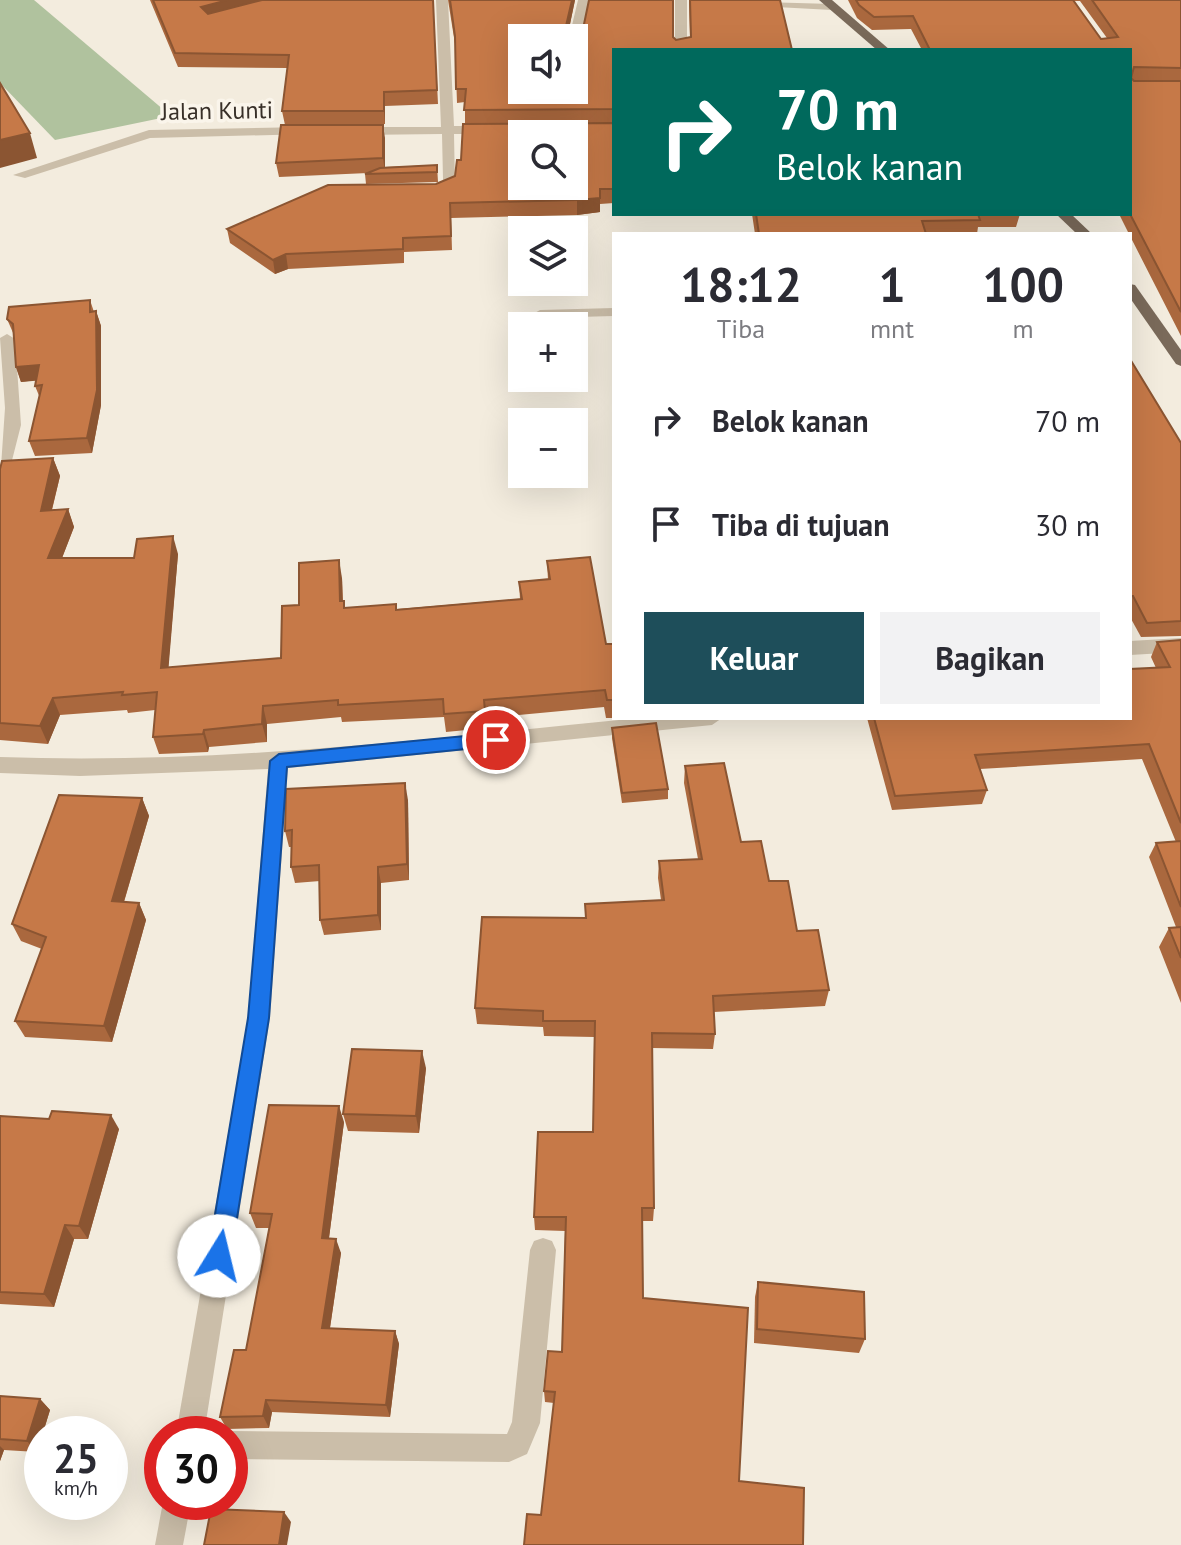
<!DOCTYPE html>
<html lang="id">
<head>
<meta charset="utf-8">
<style>
	body { margin:0; font-family:"PT Sans",sans-serif; background:#f2f2f3; color:#2b2b33; height:100vh; display:flex; flex-direction:column; font-size:30px; white-space:nowrap }
	* { box-sizing:border-box; margin:0 }
	p { font-size:26px; color:#7c7c81 }
	.icon { flex:none; width:44px; height:44px; fill:none; stroke:currentColor; stroke-width:2; stroke-linecap:round; stroke-linejoin:round }
	.map { position:relative; flex:1; overflow:hidden }
	.panel { position:absolute; left:612px; top:232px; width:520px; height:488px; display:flex; flex-direction:column; background:#fff; border-radius:0px; box-shadow:0 8px 32px #0002 }
	.panel>* { flex:none }
	.guide { position:absolute; left:612px; top:48px; width:520px; height:168px; border-radius:0px; box-shadow:0 8px 32px #0002; background:#00695c; color:#fff; overflow:hidden }
	.tools { position:absolute; left:508px; top:24px; display:grid; gap:16px }
	.tools a { display:grid; place-items:center; width:80px; height:80px; border-radius:0px; background:#fff; box-shadow:0 8px 32px #0002; font-size:40px }
	.speed { position:absolute; left:24px; top:1416px; display:flex; gap:16px; font-size:40px; font-weight:700; text-align:center }
	.speed>* { display:grid; place-content:center; width:104px; height:104px; border-radius:50%; background:#fff; box-shadow:0 8px 32px #0002; line-height:1 }
	.speed small { font-size:20px; font-weight:400 }
	.speed .limit { border:12px solid #d22; background:#fff; color:#111 }
	.pin { position:absolute; display:grid; place-items:center; width:68px; height:68px; color:#fff; margin:-34px; border:4px solid #fff; border-radius:50%; box-shadow:0 2px 8px #0007 }
	.me { position:absolute; width:88px; margin:-44px; rotate:9deg; stroke-linejoin:round; filter:drop-shadow(0 0 6px #0008) }
	.turn { display:flex; align-items:center; gap:28px; height:168px; padding:0 32px; font-size:36px }
	.turn .icon { width:104px; height:104px; stroke-width:2.5 }
	.turn b { display:block; font-size:56px; line-height:68px }
	.eta { display:flex; justify-content:space-evenly; align-items:center; height:136px; text-align:center }
	.eta b { font-size:48px; font-weight:700; line-height:56px }
	.action { display:flex; gap:16px; margin-top:auto; padding:16px 32px }
	.action a { flex:1; height:92px; border-radius:0px; background:#1e4e5a; color:#fff; font-size:32px; font-weight:700; line-height:92px; text-align:center }
	.action a+a { background:#f2f2f3; color:#2b2b33 }
	ul { padding:0; list-style:none }
	li { display:flex; align-items:center; gap:24px; height:104px; padding:0 32px }
	li div { flex:1 }
	li b { display:block; font-size:30px }
	li em { font-style:normal }
	.map>svg:first-child { display:block }
</style>
</head>
<body>
<div class="map">
<svg width="1181" height="1545" viewBox="0 0 1181 1545">
	<rect width="100%" height="100%" fill="#f3ecde"/>
	<polygon fill="#b0c29e" points="0,0 34,0 171,116 55,140 0,83"/>
	<g fill="none" stroke-linecap="round" stroke-linejoin="round">
		<g fill="#cbbea9" fill-rule="evenodd">
			<polygon points="436,0 448,0 454,126 490,126 496,130 490,134 454,134 455,187 432,195 425,191 427,188 442,184 443,179 442,134 358,135 352,131 358,127 441,127"/>
			<polygon points="578,0 590,0 580,42 574,46 574,38 569,38"/>
			<rect x="675" y="0" width="12" height="50"/>
			<polygon points="695,0 832,4 838,7 832,10 701,3"/>
			<polygon points="306,127 310,128 310,134 150,138 25,178 13,175 149,130"/>
			<polygon points="614,308 614,316 540,318 533,314 540,310"/>
			<polygon points="7,334 15,339 21,425 8,476 0,481 5,408 0,338"/>
			<polygon points="1181,638 1181,652 1130,655 1130,641"/>
			<path d="M 639,718 L 722,718 L 712,725 L 288,768 L 270,1018 L 204,1434 L 176,1434 L 248,1018 L 268,769 L 80,776 L 0,773 L 0,757 C 214,765 426,739 639,718 Z"/>
			<polygon points="543,1238 552,1241 556,1250 540,1423 527,1454 509,1462 230,1459 230,1434 223,1434 230,1431 507,1434 512,1422 530,1250 534,1241"/>
			<polygon points="163,1502 191,1502 183,1545 155,1545"/>
		</g>
		<g fill="#7a6a5a" fill-rule="evenodd">
			<polygon points="819,0 832,0 890,50 877,50"/>
			<polygon points="1056,214 1071,214 1092,234 1077,234"/>
			<polygon points="1130,284 1135,285 1181,350 1181,366 1176,364 1130,298"/>
		</g>
	</g>
	<g fill="#aa683e" fill-rule="evenodd">
		<polygon points="150,0 434,0 433,0 438,104 385,106 385,124 285,125 282,111 288,68 178,67"/>
		<polygon points="448,0 575,0 569,29 573,36 673,37 676,40 690,37 689,0 780,0 792,50 614,50 614,123 465,124 465,102 457,103 455,44"/>
		<path d="M 848,0 L 1181,0 L 1181,336 L 1130,236 L 1130,234 L 1129,234 L 1119,214 L 1130,214 L 1130,50 L 922,50 L 911,29 L 872,30 L 857,18 ZM 1074,1 L 1080,1 L 1107,38 L 1101,39 Z"/>
		<polygon points="614,123 614,203 600,204 600,212 577,215 451,218 452,250 404,252 404,263 288,269 275,274 230,243 227,229 436,184 455,176 461,160"/>
		<polygon points="385,138 385,167 437,165 438,182 366,184 365,174 368,173 279,177 276,163"/>
		<polygon points="752,214 1020,214 1016,227 978,227 977,234 755,234"/>
		<polygon points="90,300 94,312 96,311 101,326 101,405 92,453 35,456 29,441 40,398 35,386 36,380 21,382 16,367 14,335 7,319"/>
		<polygon points="1130,359 1181,443 1181,636 1141,637 1130,617"/>
		<polygon points="53,458 60,476 52,510 68,509 74,527 62,558 134,558 178,554 168,668 281,658 299,605 342,578 343,601 344,601 345,608 397,609 520,599 519,582 548,580 547,561 606,644 614,644 614,718 606,718 604,707 486,718 487,728 446,732 444,717 342,722 341,717 267,724 267,742 209,747 208,752 159,754 153,737 155,710 128,713 127,710 60,715 48,744 0,740 0,469"/>
		<polygon points="1181,640 1181,1003 1159,947 1169,928 1176,927 1149,857 1156,843 1176,842 1142,759 980,769 987,790 982,804 892,810 867,718 1130,718 1156,668 1151,657 1157,642"/>
		<polygon points="612,728 668,789 668,799 622,803 612,738"/>
		<polygon points="685,766 769,881 829,990 825,1006 714,1012 715,1034 713,1049 652,1048 654,1208 653,1221 643,1221 541,1515 554,1403 545,1402 544,1391 562,1352 565,1231 535,1230 534,1217 593,1132 594,1037 544,1036 543,1027 477,1024 475,1008 585,918 585,904 661,900 658,878 659,861 698,859 684,783"/>
		<polygon points="142,798 149,816 124,902 139,903 146,920 112,1042 25,1037 15,1021 42,949 21,941 12,924"/>
		<polygon points="408,800 409,880 381,883 381,930 324,935 320,920 320,881 295,883 291,867 292,847 289,847 285,831"/>
		<polygon points="426,1068 419,1133 348,1131 343,1114"/>
		<polygon points="0,1116 119,1129 88,1239 74,1239 54,1307 0,1304"/>
		<polygon points="344,1122 329,1238 341,1253 330,1328 395,1331 399,1344 390,1417 272,1412 269,1428 227,1429 220,1417 246,1350 269,1228 256,1228 250,1213"/>
		<polygon points="758,1282 865,1339 859,1353 754,1343 755,1297"/>
		<polygon points="0,1396 40,1399 50,1410 37,1452 4,1450 0,1461"/>
	</g>
	<g fill="#8b5532">
		<polygon points="228,0 280,0 203,21 201,7"/>
		<polygon points="572,0 575,0 567,38 566,26"/>
		<polygon points="384,92 385,106 385,124 384,111"/>
		<polygon points="383,125 385,138 385,172 383,158"/>
		<polygon points="30,133 37,158 0,168 0,140"/>
		<polygon points="600,198 600,212 577,215 577,200"/>
		<polygon points="286,254 288,269 275,274 273,260"/>
		<polygon points="96,311 101,326 101,405 92,453 87,438"/>
		<polygon points="39,365 44,380 21,382 16,367"/>
		<polygon points="53,458 60,476 47,529 41,511"/>
		<polygon points="68,509 74,527 55,576 48,558"/>
		<polygon points="173,536 178,554 167,686 161,668"/>
		<polygon points="339,560 342,578 343,619 340,601"/>
		<polygon points="53,698 60,715 48,744 40,726"/>
		<polygon points="263,706 267,724 267,742 262,724"/>
		<polygon points="204,730 209,747 208,752 203,734"/>
		<polygon points="405,783 408,800 409,880 407,864"/>
		<polygon points="142,798 149,816 119,918 112,901"/>
		<polygon points="378,867 381,883 381,930 378,915"/>
		<polygon points="139,903 146,920 112,1042 104,1026"/>
		<polygon points="422,1051 426,1068 419,1133 416,1116"/>
		<polygon points="339,1106 344,1122 327,1253 322,1238"/>
		<polygon points="111,1115 119,1129 88,1239 79,1226"/>
		<polygon points="65,1225 74,1239 54,1307 44,1294"/>
		<polygon points="336,1239 341,1253 328,1341 322,1328"/>
		<polygon points="395,1331 399,1344 390,1417 386,1405"/>
		<polygon points="40,1399 50,1410 37,1452 27,1441"/>
		<polygon points="266,1400 272,1412 269,1428 263,1416"/>
		<polygon points="0,1446 4,1450 0,1461"/>
		<polygon points="284,1512 291,1522 287,1545 279,1545"/>
	</g>
	<g fill="#c67948" stroke="#8b5532" stroke-width="2" fill-rule="evenodd">
		<polygon points="153,0 228,0 201,7 208,14 262,0 433,0 437,90 384,92 384,111 282,111 289,55 175,53"/>
		<path d="M 450,0 L 572,0 L 566,26 L 573,36 L 583,29 L 589,0 L 673,0 L 673,37 L 676,40 L 691,37 L 690,0 L 780,0 L 792,50 L 614,50 L 614,109 L 464,110 L 466,89 L 456,89 L 455,36 ZM 522,38 L 574,38 L 574,90 L 522,90 Z"/>
		<polygon points="856,0 1073,0 1101,39 1118,37 1092,0 1181,0 1181,68 1134,67 1131,78 1134,81 1181,81 1181,312 1130,214 1130,50 930,50 913,16 874,17 859,5"/>
		<polygon points="0,83 30,133 0,140"/>
		<path d="M 614,123 L 614,189 L 600,189 L 600,198 L 577,200 L 450,203 L 451,236 L 403,238 L 403,249 L 286,254 L 273,260 L 227,229 L 328,185 L 436,184 L 455,176 L 457,160 L 461,160 L 463,124 ZM 522,134 L 574,134 L 574,186 L 522,186 Z"/>
		<polygon points="281,125 383,125 383,158 276,163"/>
		<polygon points="437,165 437,172 365,174 380,168"/>
		<polygon points="756,214 978,214 980,220 922,221 926,234 759,234"/>
		<polygon points="90,300 90,312 96,311 97,390 87,438 29,441 42,385 35,386 39,365 16,367 13,324 7,319 9,307"/>
		<polygon points="1130,359 1181,443 1181,621 1147,623 1133,596 1130,596"/>
		<polygon points="53,458 41,511 68,509 48,558 134,558 137,539 173,536 161,668 281,658 282,606 299,605 299,563 339,560 340,601 344,601 344,608 396,604 396,610 522,599 519,582 550,579 547,561 590,557 606,644 614,644 614,700 607,700 605,690 484,700 485,711 444,714 443,699 338,705 338,700 263,706 262,724 204,730 203,734 153,737 157,692 122,695 123,692 53,698 40,726 0,723 0,469 2,461"/>
		<polygon points="1181,640 1181,823 1149,744 975,755 987,790 895,796 874,718 1130,718 1130,669 1170,667 1157,642"/>
		<polygon points="656,723 668,789 622,793 612,728"/>
		<polygon points="724,763 741,842 761,841 769,881 788,881 797,931 818,930 829,990 713,996 715,1034 652,1033 654,1208 642,1208 643,1298 748,1308 739,1481 804,1488 803,1545 524,1545 527,1514 541,1515 555,1392 544,1391 548,1351 562,1352 566,1217 534,1217 538,1132 593,1132 595,1021 543,1021 543,1011 475,1008 482,917 586,918 585,904 664,900 659,861 702,859 685,766"/>
		<polygon points="405,783 407,864 378,867 378,915 320,920 319,865 291,867 292,830 285,831 286,789"/>
		<polygon points="59,795 142,798 112,901 139,903 104,1026 15,1021 46,937 12,924"/>
		<polygon points="1181,841 1181,907 1156,843"/>
		<polygon points="1181,927 1181,958 1169,928"/>
		<polygon points="352,1049 422,1051 416,1116 343,1114"/>
		<polygon points="269,1105 339,1106 322,1238 336,1239 322,1328 395,1331 386,1405 266,1400 263,1416 220,1417 234,1350 246,1350 272,1214 250,1213"/>
		<polygon points="52,1111 111,1115 79,1226 65,1225 44,1294 0,1292 0,1116 49,1119"/>
		<polygon points="758,1282 864,1292 865,1339 757,1329"/>
		<polygon points="0,1396 40,1399 27,1441 0,1439"/>
		<polygon points="211,1509 284,1512 279,1545 204,1545"/>
	</g>
	<polygon fill="#1a73e8" stroke="#114b97" stroke-width="2" points="496,733 505,740 496,746 287,767 269,1018 231,1256 227,1264 219,1267 211,1264 208,1256 248,1018 270,761 279,754"/>
	<g text-anchor="middle" stroke-width="7" stroke-linejoin="round" paint-order="stroke">
		<g font-size="24" fill="#383029" stroke="#faf5eb">
			<text transform="translate(217 111) rotate(-1)" y="8">Jalan Kunti</text>
		</g>
	</g>
</svg>
<div class="tools">
<a><svg class="icon" aria-label="sound" viewBox="0 0 24 24"><path d="M4 9h4l5-4v14l-5-4H4zM17 9q2 3 0 6"/></svg></a>
<a><svg class="icon" aria-label="search" viewBox="0 0 24 24"><circle cx="10" cy="10" r="6"/><path d="M15 15l6 6"/></svg></a>
<a><svg class="icon" aria-label="layers" viewBox="0 0 24 24"><path d="M12 4l9 5-9 5-9-5zM3 14l9 5 9-5"/></svg></a>
<a>+</a>
<a>−</a>
</div>
<div class="speed"><div>25<small>km/h</small></div><div class="limit">30</div></div>
<div class="pin" style="left:496px;top:740px;background:#d93025"><svg class="icon" aria-label="arrive" viewBox="0 0 24 24"><path d="M6 21V4h12l-3 4 3 4H6"/></svg></div>
<svg class="me" style="left:219px;top:1256px" viewBox="-20 -20 40 40"><circle r="19" fill="#fff"/><path d="M0-13L10 11 0 6-10 11z" fill="#1a73e8"/></svg>
<div class="guide">
<div class="turn"><svg class="icon" aria-label="right" viewBox="0 0 24 24"><path d="M7 20v-9h11M14 6l5 5-5 5"/></svg><div><b>70 m</b>Belok kanan</div></div>
</div>
<section class="panel">
<div class="eta">
<div><b>18:12</b><p>Tiba</p></div>
<div><b>1</b><p>mnt</p></div>
<div><b>100</b><p>m</p></div>
</div>
<ul>
<li><svg class="icon" aria-label="right" viewBox="0 0 24 24"><path d="M7 20v-9h11M14 6l5 5-5 5"/></svg><div><b>Belok kanan</b></div><em>70 m</em></li>
<li><svg class="icon" aria-label="arrive" viewBox="0 0 24 24"><path d="M6 21V4h12l-3 4 3 4H6"/></svg><div><b>Tiba di tujuan</b></div><em>30 m</em></li>
</ul>
<div class="action"><a>Keluar</a><a>Bagikan</a></div>
</section>
</div>
</body>
</html>
